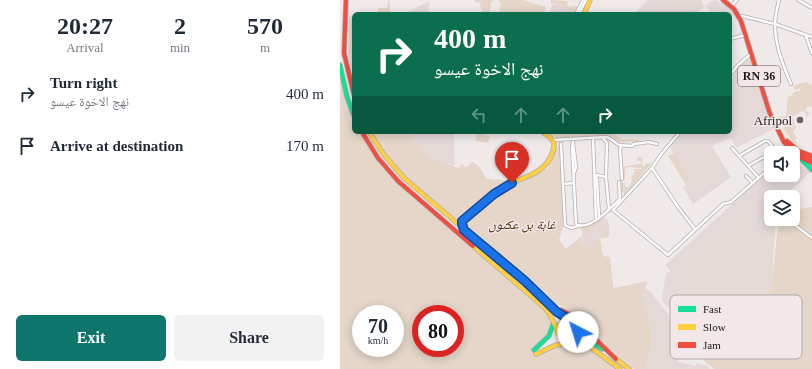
<!DOCTYPE html>
<html lang="en">
<head>
<meta charset="utf-8">
<style>
	body { margin:0; font-family:"Times New Roman","Noto Naskh Arabic",serif; background:#f2f2f3; color:#1f2937; height:100vh; display:flex; flex-direction:column; font-size:15px; white-space:nowrap }
	* { box-sizing:border-box; margin:0 }
	p { font-size:13px; color:#747a83 }
	.icon { flex:none; width:22px; height:22px; fill:none; stroke:currentColor; stroke-width:2; stroke-linecap:round; stroke-linejoin:round }
	.map { position:relative; flex:1; overflow:hidden }
	.drawer { display:flex; flex-direction:column; background:#fff; width:340px }
	.drawer>* { flex:none }
	.banner { position:absolute; left:12px; top:12px; width:380px; height:122px; border-radius:6px; box-shadow:0 2px 10px #0003; background:#0b6e4f; color:#fff; overflow:hidden }
	.controls { position:absolute; left:424px; top:146px; display:grid; gap:8px }
	.controls a { display:grid; place-items:center; width:36px; height:36px; border-radius:6px; background:#fff; box-shadow:0 2px 10px #0003; font-size:20px }
	.speed { position:absolute; left:12px; top:305px; display:flex; gap:8px; font-size:20px; font-weight:700; text-align:center }
	.speed>* { display:grid; place-content:center; width:52px; height:52px; border-radius:50%; background:#fff; box-shadow:0 2px 10px #0003; line-height:1 }
	.speed small { font-size:10px; font-weight:400 }
	.speed .limit { border:6px solid #d22; background:#fff; color:#111 }
	.pin { position:absolute; display:grid; place-items:center; width:34px; height:34px; color:#fff; margin:-41px -17px; border-radius:50% 50% 50% 0; rotate:-45deg; box-shadow:0 0 4px #0007 }
	.pin .icon { rotate:45deg }
	.me { position:absolute; width:44px; margin:-22px; rotate:320deg; stroke-linejoin:round; filter:drop-shadow(0 0 3px #0008) }
	.turn { display:flex; align-items:center; gap:14px; height:84px; padding:0 16px; font-size:18px }
	.turn .icon { width:52px; height:52px; stroke-width:2.5 }
	.turn b { display:block; font-size:28px; line-height:34px }
	.lanes { display:flex; align-items:center; height:38px; padding:0 16px; background:#0003; justify-content:center; gap:20px; direction:ltr }
	.lanes .off { opacity:.35 }
	.eta { display:flex; justify-content:space-evenly; align-items:center; height:68px; text-align:center }
	.eta b { font-size:24px; font-weight:800; line-height:28px }
	.action { display:flex; gap:8px; margin-top:auto; padding:8px 16px }
	.action a { flex:1; height:46px; border-radius:6px; background:#0f766e; color:#fff; font-size:16px; font-weight:800; line-height:46px; text-align:center }
	.action a+a { background:#f2f2f3; color:#1f2937 }
	ul { padding:0; list-style:none }
	li { display:flex; align-items:center; gap:12px; height:52px; padding:0 16px }
	li div { flex:1 }
	li b { display:block; font-size:15px }
	li em { font-style:normal }
	main { display:flex; flex:1; min-height:0 }
	.map>svg:first-child { display:block }
</style>
</head>
<body>
<main>
<section class="drawer">
<div class="eta">
<div><b>20:27</b><p>Arrival</p></div>
<div><b>2</b><p>min</p></div>
<div><b>570</b><p>m</p></div>
</div>
<ul>
<li><svg class="icon" aria-label="right" viewBox="0 0 24 24"><path d="M7 20v-9h11M14 6l5 5-5 5"/></svg><div><b>Turn right</b><p>نهج الاخوة عيسو</p></div><em>400 m</em></li>
<li><svg class="icon" aria-label="arrive" viewBox="0 0 24 24"><path d="M6 21V4h12l-3 4 3 4H6"/></svg><div><b>Arrive at destination</b></div><em>170 m</em></li>
</ul>
<div class="action"><a>Exit</a><a>Share</a></div>
</section>
<div class="map">
<svg width="472" height="369" viewBox="0 0 472 369">
	<rect width="100%" height="100%" fill="#efeae9"/>
	<g fill="#e5d9d8">
		<polygon points="308,0 362,0 362,3 365,6 372,1 376,0 385,5 395,14 390,19 390,14 382,14 378,11 371,12 365,6 356,14 294,14"/>
		<polygon points="90,1 88,14 63,14"/>
		<polygon points="213,3 226,7 224,14 209,14"/>
		<polygon points="410,57 429,118 434,129 396,148 391,138 372,146 391,177 353,204 343,187 346,185 345,183 350,180 330,147 343,132 390,132 390,81 398,68"/>
		<polygon points="70,132 114,132 115,165 99,163 92,160 74,140"/>
		<polygon points="453,158 470,172 445,197 431,197 431,219 436,219 431,287 401,341 381,348 370,337 377,333 388,334 396,316 367,310 359,316 355,317 346,310 327,307 322,300 326,273 331,272 325,265 431,169 431,175 453,175"/>
		<polygon points="263,216 268,221 269,237 259,238 242,254 233,244"/>
		<polygon points="306,289 310,291 331,318 358,324 352,326 351,332 336,343 333,355 339,362 356,366 357,363 368,366 369,369 305,369 312,340 311,329 301,297 302,291"/>
	</g>
	<g fill="#e5d6c9" fill-rule="evenodd">
		<polygon points="48,0 49,0 51,14 37,14 38,8 47,8"/>
		<polygon points="134,0 154,0 151,3 149,14 143,14 140,5 141,3 135,2"/>
		<polygon points="158,0 183,0 206,7 204,14 160,14 159,12 161,4"/>
		<polygon points="211,0 228,1 227,6 229,7 230,6 233,7 235,4 235,6 237,7 239,4 234,14 224,14 226,7 214,3 211,4"/>
		<polygon points="9,16 14,18 13,48 14,85 8,52"/>
		<path d="M 0,77 L 7,106 L 14,123 L 14,132 L 19,132 L 35,158 L 54,180 L 77,201 L 196,302 C 205,312 212,317 212,331 L 195,348 L 199,354 L 208,349 L 233,344 L 239,345 L 252,351 L 277,369 L 0,369 ZM 21,314 L 55,314 L 55,348 L 21,348 ZM 81,314 L 115,314 L 115,348 L 81,348 Z"/>
		<polygon points="466,82 472,85 472,107 468,106 465,111 470,113 466,118 466,114 464,111 460,112 459,114 452,116 454,121 445,125 444,124 441,125 437,117 446,116 448,97 451,96 454,92 460,91 460,88 455,90 454,87 455,85"/>
		<polygon points="454,121 456,128 453,131 457,138 455,140 457,142 456,144 452,141 443,128"/>
		<path d="M 32,132 L 70,132 L 74,140 L 92,160 L 94,159 C 101,165 110,163 118,168 L 122,164 L 125,167 L 127,167 L 132,162 L 139,166 L 146,178 L 153,180 L 158,179 L 170,182 L 155,189 L 120,219 L 117,220 L 62,173 L 45,152 Z"/>
		<polygon points="212,132 249,133 271,132 282,139 299,139 298,142 278,142 271,136 217,138 213,137 208,134"/>
		<polygon points="137,133 149,136 150,137 148,143 135,141"/>
		<path d="M 222,141 L 220,144 L 220,150 L 224,220 C 224,223 220,239 219,240 L 226,249 L 242,236 L 243,232 L 240,228 L 253,223 L 263,216 L 264,218 L 237,241 L 246,250 L 262,235 L 263,232 L 261,229 L 264,230 L 265,231 L 268,231 L 267,227 L 261,228 L 261,226 L 267,225 L 267,219 L 268,221 L 269,237 L 260,238 L 263,256 L 270,257 L 273,285 L 274,288 L 308,281 L 305,289 L 301,295 L 311,329 L 312,340 L 305,369 L 295,369 L 276,354 L 261,342 L 240,317 L 217,304 L 190,278 L 161,257 L 131,231 L 125,221 L 166,188 L 208,168 L 219,143 Z"/>
		<polygon points="334,153 350,180 345,183 328,156"/>
		<polygon points="297,157 302,157 302,166 305,167 305,164 312,163 285,195 281,191 281,181 285,184 285,187 289,187 292,180 291,178 295,171 294,169 301,169 302,166 301,168 287,167 285,169 285,179 284,180 283,167 285,166 301,164 301,161 297,161"/>
		<path d="M 472,207 L 472,369 L 374,369 C 366,363 362,362 363,351 L 374,349 L 383,349 L 396,343 L 404,337 L 431,287 L 439,219 L 453,219 L 453,210 Z"/>
		<circle cx="228" cy="329" r="7"/>
	</g>
	<g fill="none" stroke-linecap="round" stroke-linejoin="round">
		<g stroke="#b2afaf" stroke-width="4">
			<g id="street">
				<path d="M 439,0 C 437,8 435,17 435,25 C 435,45 443,66 451,84"/>
				<polyline points="458,0 472,8"/>
				<polyline points="393,4 397,0"/>
				<polyline points="236,14 243,0"/>
				<polyline points="239,14 246,0"/>
				<polyline points="402,16 435,24 472,37"/>
				<polyline points="466,36 472,53"/>
				<polyline points="390,39 405,35"/>
				<polyline points="390,75 398,65 412,53"/>
				<polyline points="340,132 322,153 312,168 273,210 328,255 383,204 391,202 431,167"/>
				<polyline points="262,137 267,143 266,177 269,209"/>
				<polyline points="253,138 256,220"/>
				<polyline points="213,140 266,137 269,138 279,145 292,146 294,144 309,142 317,144"/>
				<path d="M 233,142 L 232,146 L 236,223 L 237,225 C 253,229 269,209 280,199 L 279,182"/>
				<polyline points="233,143 236,167 234,173"/>
				<polyline points="221,144 225,225 231,228 238,226"/>
				<polyline points="281,146 280,150 282,179"/>
				<polyline points="392,148 419,178"/>
				<polyline points="447,153 451,149"/>
				<polyline points="399,156 425,141 428,141 438,153"/>
				<polyline points="408,166 436,150"/>
				<polyline points="312,168 338,207 355,229"/>
				<polyline points="255,174 257,179 259,217"/>
				<polyline points="257,175 266,177"/>
				<polyline points="406,176 413,183"/>
				<polyline points="223,184 234,183"/>
				<polyline points="447,219 472,238"/>
			</g>
		</g>
		<g stroke="#b2afaf" stroke-width="5.5">
			<g id="fast">
				<polyline points="0,65 7,97 14,116"/>
				<polyline points="459,157 472,170"/>
				<polyline points="238,327 246,338 262,349"/>
				<polyline points="194,350 209,336 213,324"/>
			</g>
		</g>
		<g stroke="#b2afaf" stroke-width="5.5">
			<g id="slow">
				<polyline points="244,14 250,0"/>
				<polyline points="29,132 44,155 64,178 157,257"/>
				<path d="M 122,221 C 134,210 146,198 160,189 C 177,178 204,176 212,154 C 217,141 213,140 203,132"/>
				<path d="M 133,246 L 205,308 C 208,311 210,315 212,319 C 216,326 221,347 233,339 C 236,337 237,334 238,331 C 238,318 219,314 218,333"/>
				<polyline points="230,340 250,347 280,369"/>
				<polyline points="196,354 216,345 231,343"/>
				<polyline points="274,357 289,369"/>
			</g>
		</g>
		<g stroke="#b2afaf" stroke-width="5.5">
			<g id="jam">
				<polyline points="6,0 4,53 14,95"/>
				<polyline points="383,0 394,9 401,21 430,114 444,142 459,157 472,163"/>
				<polyline points="22,132 38,158 58,181 133,246"/>
				<polyline points="447,141 459,151 472,156"/>
				<polyline points="456,153 472,160"/>
				<polyline points="157,257 181,277 217,312 229,320"/>
				<polyline points="221,310 238,319 253,337 276,359"/>
			</g>
		</g>
		<use href="#street" stroke="#fdfcfc" stroke-width="2.5"/>
		<use href="#fast" stroke="#16e098" stroke-width="4"/>
		<use href="#slow" stroke="#ffcf43" stroke-width="4"/>
		<use href="#jam" stroke="#f24e42" stroke-width="4"/>
	</g>
	<g fill="none" stroke-linecap="round" stroke-linejoin="round">
		<g stroke="#114b97" stroke-width="10">
			<polyline id="route" points="172,183 154,194 122,221 122,224 124,230 185,281 217,312 235,323 238,328 238,332"/>
		</g>
		<use href="#route" stroke="#1a73e8" stroke-width="7"/>
	</g>
	<circle fill="#666362" stroke="#f1e8e7" stroke-width="1.5" cx="460" cy="120" r="4"/>
	<g text-anchor="middle" stroke-width="3" stroke-linejoin="round" paint-order="stroke">
		<rect fill="#f1e8e7" stroke="#5d5857" stroke-width="1" x="398" y="66" width="42" height="20" rx="3"/>
		<g font-size="12" font-weight="bold" fill="#1d1a19">
			<text x="419" y="80">RN 36</text>
		</g>
		<g font-size="13" fill="#1d1a19" stroke="#f1e8e7" text-anchor="end">
			<text x="452" y="125">Afripol</text>
		</g>
		<g font-size="13" font-style="italic" fill="#492b09" stroke="#f1e8e7">
			<text x="182" y="229">غابة بن عكنون</text>
		</g>
	</g>
	<rect x="330" y="295" width="132" height="64" rx="6" fill="#f1e8e7" stroke="#b1aaa9" stroke-width="1"/>
	<rect x="338" y="306" width="18" height="6" fill="#16e098"/>
	<rect x="338" y="324" width="18" height="6" fill="#ffcf43"/>
	<rect x="338" y="342" width="18" height="6" fill="#f24e42"/>
	<g font-size="11" fill="#1d1a19">
		<text x="363" y="313">Fast</text>
		<text x="363" y="331">Slow</text>
		<text x="363" y="349">Jam</text>
	</g>
</svg>
<div class="controls">
<a><svg class="icon" aria-label="sound" viewBox="0 0 24 24"><path d="M4 9h4l5-4v14l-5-4H4zM17 9q2 3 0 6"/></svg></a>
<a><svg class="icon" aria-label="layers" viewBox="0 0 24 24"><path d="M12 4l9 5-9 5-9-5zM3 14l9 5 9-5"/></svg></a>
</div>
<div class="speed"><div>70<small>km/h</small></div><div class="limit">80</div></div>
<div class="pin" style="left:172px;top:183px;background:#d93025"><svg class="icon" aria-label="arrive" viewBox="0 0 24 24"><path d="M6 21V4h12l-3 4 3 4H6"/></svg></div>
<svg class="me" style="left:238px;top:332px" viewBox="-20 -20 40 40"><circle r="19" fill="#fff"/><path d="M0-13L10 11 0 6-10 11z" fill="#1a73e8"/></svg>
<div class="banner">
<div class="turn"><svg class="icon" aria-label="right" viewBox="0 0 24 24"><path d="M7 20v-9h11M14 6l5 5-5 5"/></svg><div><b>400 m</b>نهج الاخوة عيسو</div></div>
<div class="lanes"><svg class="icon off" aria-label="left" viewBox="0 0 24 24"><path d="M17 20v-9H6M10 6l-5 5 5 5"/></svg><svg class="icon off" aria-label="ahead" viewBox="0 0 24 24"><path d="M12 20V5M6 11l6-6 6 6"/></svg><svg class="icon off" aria-label="ahead" viewBox="0 0 24 24"><path d="M12 20V5M6 11l6-6 6 6"/></svg><svg class="icon" aria-label="right" viewBox="0 0 24 24"><path d="M7 20v-9h11M14 6l5 5-5 5"/></svg></div>
</div>
</div>
</main>
</body>
</html>
